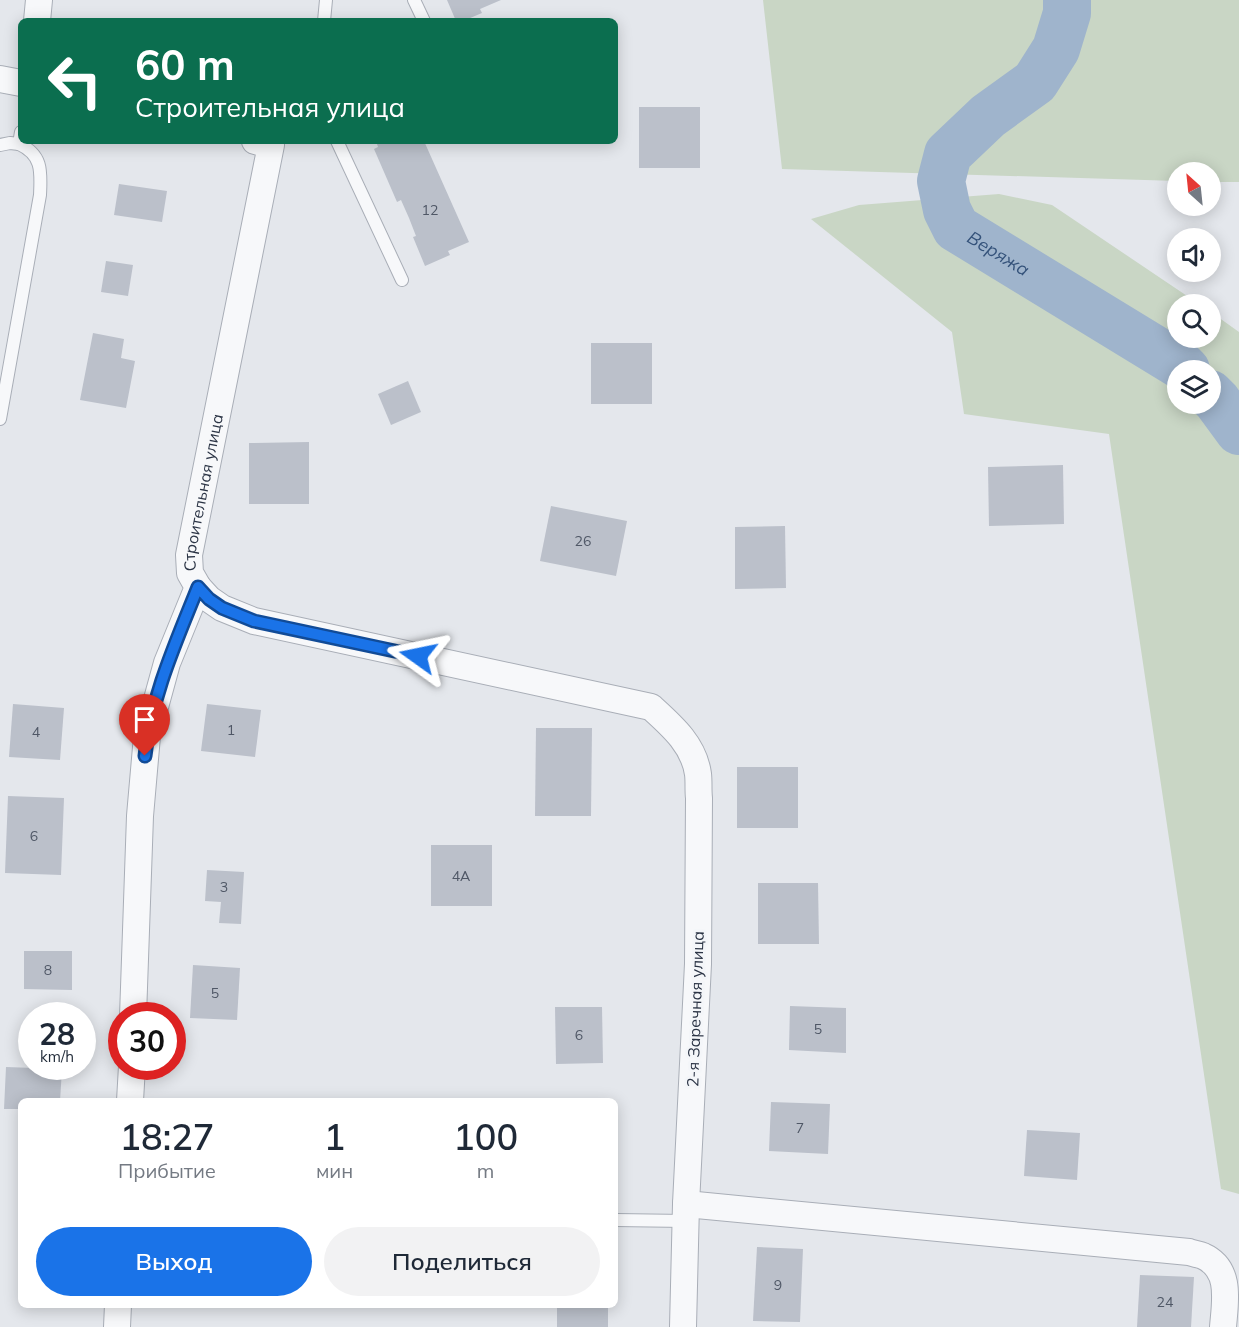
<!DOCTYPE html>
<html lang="ru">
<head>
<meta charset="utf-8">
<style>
	body { margin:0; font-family:Mulish,sans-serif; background:#f2f2f3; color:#1f2937; height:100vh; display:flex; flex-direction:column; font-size:22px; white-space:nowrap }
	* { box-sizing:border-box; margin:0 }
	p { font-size:20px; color:#747a83 }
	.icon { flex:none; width:33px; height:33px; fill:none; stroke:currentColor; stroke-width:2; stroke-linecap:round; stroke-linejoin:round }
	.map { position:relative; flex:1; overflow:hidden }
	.sheet { position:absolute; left:18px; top:1098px; width:600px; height:210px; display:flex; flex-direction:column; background:#fff; border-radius:9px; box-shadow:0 3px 15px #0003 }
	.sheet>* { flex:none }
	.banner { position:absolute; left:18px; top:18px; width:600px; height:126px; border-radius:9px; box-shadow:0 3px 15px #0003; background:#0b6e4f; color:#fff; overflow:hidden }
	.needle { width:39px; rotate:333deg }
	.controls { position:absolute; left:1167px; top:162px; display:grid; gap:12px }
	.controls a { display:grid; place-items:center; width:54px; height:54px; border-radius:50%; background:#fff; box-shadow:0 3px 15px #0003; font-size:30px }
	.speed { position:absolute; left:18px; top:1002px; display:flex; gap:12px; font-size:30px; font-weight:700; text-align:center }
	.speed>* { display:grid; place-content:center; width:78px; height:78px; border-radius:50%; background:#fff; box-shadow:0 3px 15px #0003; line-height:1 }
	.speed small { font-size:15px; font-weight:400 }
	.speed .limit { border:9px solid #d22; background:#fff; color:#111 }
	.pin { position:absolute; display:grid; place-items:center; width:51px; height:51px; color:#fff; margin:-62px -26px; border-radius:50% 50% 50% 0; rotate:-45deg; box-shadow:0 0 6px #0007 }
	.pin .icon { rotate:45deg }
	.me { position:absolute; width:66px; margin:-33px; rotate:282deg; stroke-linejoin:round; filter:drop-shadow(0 0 4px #0008) }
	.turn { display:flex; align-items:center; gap:21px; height:126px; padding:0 18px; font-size:27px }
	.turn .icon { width:78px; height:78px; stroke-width:2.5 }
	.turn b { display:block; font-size:42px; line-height:51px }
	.eta { display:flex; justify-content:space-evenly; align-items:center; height:102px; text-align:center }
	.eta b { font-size:36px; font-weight:600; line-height:42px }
	.cta { display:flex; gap:12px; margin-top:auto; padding:12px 18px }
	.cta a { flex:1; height:69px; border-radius:36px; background:#1a73e8; color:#fff; font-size:24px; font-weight:600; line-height:69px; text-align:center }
	.cta a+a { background:#f2f2f3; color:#1f2937 }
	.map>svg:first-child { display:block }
</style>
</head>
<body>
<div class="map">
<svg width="1239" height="1327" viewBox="0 0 1239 1327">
	<rect width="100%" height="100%" fill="#e4e7ec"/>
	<g fill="#c9d6c5" fill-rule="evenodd">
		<polygon points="763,0 1239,0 1239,182 1211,182 1210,172 1178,172 1177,181 782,169"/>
		<path d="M 999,194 L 1052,205 L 1199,304 L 1178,304 L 1178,338 L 1210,338 L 1211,312 L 1239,332 L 1239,1194 L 1221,1189 L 1109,434 L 964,414 L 952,332 L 811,219 L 859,205 ZM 1178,370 L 1210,370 L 1210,404 L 1178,404 Z"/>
	</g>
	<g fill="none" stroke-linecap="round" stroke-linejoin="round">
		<g stroke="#9fb4cc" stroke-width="48">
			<path id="s1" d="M 1067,0 L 1067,13 L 1056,49 L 1035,82 L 988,116 L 948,154 L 941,181 L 947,210 L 956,228 L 1182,366 L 1186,370"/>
			<polyline points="1210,394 1217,401 1239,431"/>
		</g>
	</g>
	<g fill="#bbc0ca">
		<polygon points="447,0 501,0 480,9 482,13 463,21 456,21"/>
		<rect x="639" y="107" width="61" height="61"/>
		<polygon points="376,141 424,141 469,242 448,251 450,255 425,266 413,237 416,236 409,218 401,200 397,202 374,149 378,147"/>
		<polygon points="119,184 167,191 162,222 114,215"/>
		<polygon points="106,261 133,265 128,296 101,292"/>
		<polygon points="93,333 124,339 121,358 135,361 126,408 80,400"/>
		<rect x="591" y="343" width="61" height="61"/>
		<polygon points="408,381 421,412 391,425 378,394"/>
		<polygon points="309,442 309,504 249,504 249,443"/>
		<polygon points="1063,465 1064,524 989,526 988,467"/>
		<polygon points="551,506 627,521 616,576 540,561"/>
		<polygon points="785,526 786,588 735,589 735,527"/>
		<polygon points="13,704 64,708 60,760 9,757"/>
		<polygon points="207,704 261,710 255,757 201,751"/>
		<polygon points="536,728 592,728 591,816 535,816"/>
		<rect x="737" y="767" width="61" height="61"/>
		<polygon points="8,796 64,798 61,875 5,873"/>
		<rect x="431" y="845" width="61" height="61"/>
		<polygon points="207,870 244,872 241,924 219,923 221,902 205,901"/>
		<polygon points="758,883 818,883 819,944 758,944"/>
		<polygon points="24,951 72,951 72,990 24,989"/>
		<polygon points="193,965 240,968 237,1020 190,1018"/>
		<polygon points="790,1006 846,1008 846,1053 789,1050"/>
		<polygon points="555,1007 602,1007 603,1063 556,1064"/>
		<polygon points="6,1067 62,1069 60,1101 21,1101 21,1109 4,1109"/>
		<polygon points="771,1102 830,1104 828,1154 769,1151"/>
		<polygon points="1027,1130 1080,1133 1077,1180 1024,1176"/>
		<polygon points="757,1247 803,1249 800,1322 753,1321"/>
		<polygon points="1140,1275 1194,1277 1191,1327 1137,1327"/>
		<polygon points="214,1305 239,1305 239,1308 214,1307"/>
		<rect x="557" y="1305" width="51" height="22"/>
	</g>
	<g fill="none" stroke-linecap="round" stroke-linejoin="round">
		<g stroke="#a9aeb7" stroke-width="14">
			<g id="service">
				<polyline points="414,0 424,21"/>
				<polyline points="324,21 326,0"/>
				<polyline points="337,141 402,280"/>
				<polyline points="0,145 10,143 19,144"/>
				<path d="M 0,419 L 40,195 C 41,172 43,155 19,144 L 21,132"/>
				<polyline points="615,1220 686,1221"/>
			</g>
		</g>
		<g stroke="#a9aeb7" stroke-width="28">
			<g id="minor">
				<polyline points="37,21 39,0"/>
				<polyline points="0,79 21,83"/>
				<path d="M 198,587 L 209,599 L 222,608 L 254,621 L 651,707 C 672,726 694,745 698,774 C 699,782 698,790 699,798 L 698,964 L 686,1204 L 683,1327"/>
				<path id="s2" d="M 133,1016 L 140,816 L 147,736 L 167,663 L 198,587 L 190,573 L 189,555 L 271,145 L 255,141"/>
				<polyline points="130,1101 132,1066"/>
				<path d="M 686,1204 L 1189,1252 C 1194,1254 1199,1254 1203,1256 C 1232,1269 1225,1302 1223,1327"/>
				<polyline points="117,1327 118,1305"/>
			</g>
		</g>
		<use href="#service" stroke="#f7f8fa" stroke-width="12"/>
		<use href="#minor" stroke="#f7f8fa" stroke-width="26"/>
	</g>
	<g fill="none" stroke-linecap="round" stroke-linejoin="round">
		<g stroke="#114b97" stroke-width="15">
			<path id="route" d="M 145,756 C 151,697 176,642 198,587 L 209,599 L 222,608 L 254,621 L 418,656"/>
		</g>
		<use href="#route" stroke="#1a73e8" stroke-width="10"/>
	</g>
	<g text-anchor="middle" stroke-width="6" stroke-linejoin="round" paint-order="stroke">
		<g font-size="14" fill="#4f5766">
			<text x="430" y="215">12</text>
			<text x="583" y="546">26</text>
			<text x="231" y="735">1</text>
			<text x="36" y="737">4</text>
			<text x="34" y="841">6</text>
			<text x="461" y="881">4А</text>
			<text x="224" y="892">3</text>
			<text x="48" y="975">8</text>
			<text x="215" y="998">5</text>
			<text x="818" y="1034">5</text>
			<text x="579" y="1040">6</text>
			<text x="800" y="1133">7</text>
			<text x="778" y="1290">9</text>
			<text x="1165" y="1307">24</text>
		</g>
		<g font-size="16" fill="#2b3445" stroke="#f4f6f9">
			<text dy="6" stroke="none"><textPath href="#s2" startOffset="536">Строительная улица</textPath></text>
			<text transform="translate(695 1009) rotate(-88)" y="6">2-я Заречная улица</text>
		</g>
		<g font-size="18" font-style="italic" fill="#34527a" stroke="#f4f6f9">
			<text dy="6" stroke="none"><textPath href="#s1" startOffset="330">Веряжа</textPath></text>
		</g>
	</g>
</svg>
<div class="controls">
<a><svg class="needle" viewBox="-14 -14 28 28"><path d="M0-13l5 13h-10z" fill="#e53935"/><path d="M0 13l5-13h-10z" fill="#747a83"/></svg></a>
<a><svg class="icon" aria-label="sound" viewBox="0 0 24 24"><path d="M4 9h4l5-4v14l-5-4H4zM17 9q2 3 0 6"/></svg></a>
<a><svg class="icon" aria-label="search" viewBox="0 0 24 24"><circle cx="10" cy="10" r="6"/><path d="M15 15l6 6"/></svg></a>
<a><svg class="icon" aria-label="layers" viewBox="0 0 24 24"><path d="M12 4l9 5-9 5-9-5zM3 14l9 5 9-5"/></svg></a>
</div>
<div class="speed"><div>28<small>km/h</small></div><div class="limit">30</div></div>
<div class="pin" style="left:145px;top:756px;background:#d93025"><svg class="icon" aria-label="arrive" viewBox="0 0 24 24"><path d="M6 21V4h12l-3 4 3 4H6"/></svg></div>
<svg class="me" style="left:418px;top:656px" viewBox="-20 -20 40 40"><path d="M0-17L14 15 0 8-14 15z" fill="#1a73e8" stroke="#fff" stroke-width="4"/></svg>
<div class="banner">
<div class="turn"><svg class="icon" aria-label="left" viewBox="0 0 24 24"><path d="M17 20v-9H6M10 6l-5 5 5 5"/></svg><div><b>60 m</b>Строительная улица</div></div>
</div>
<section class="sheet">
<div class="eta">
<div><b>18:27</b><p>Прибытие</p></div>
<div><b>1</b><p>мин</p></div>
<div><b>100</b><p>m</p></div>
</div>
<div class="cta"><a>Выход</a><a>Поделиться</a></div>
</section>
</div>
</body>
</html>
